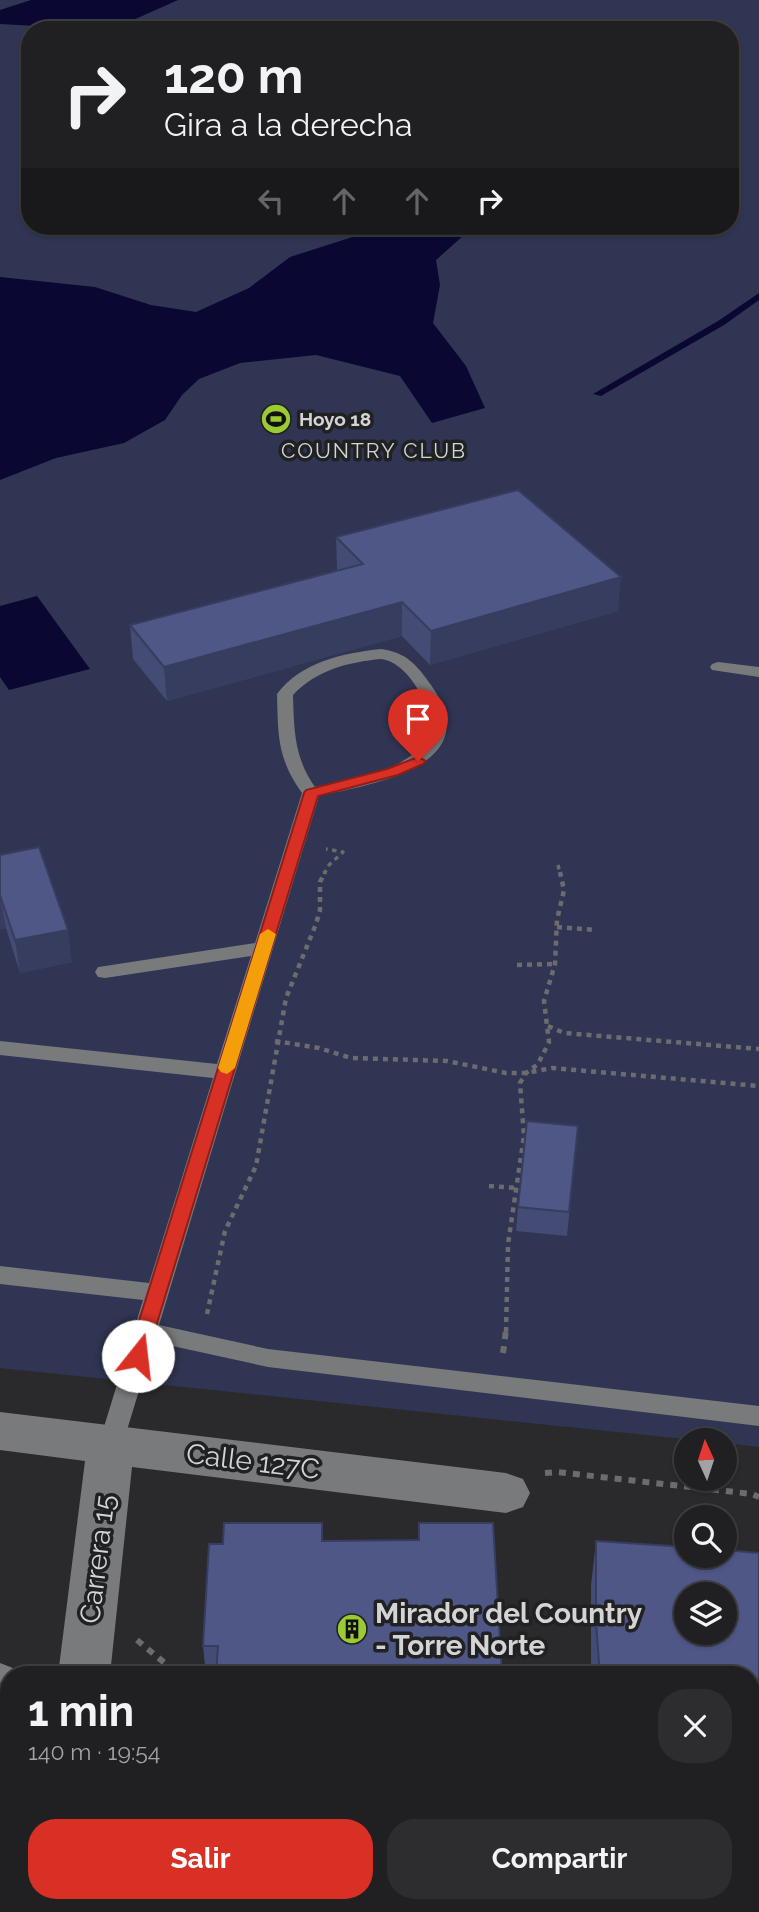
<!DOCTYPE html>
<html lang="es">
<head>
<meta charset="utf-8">
<style>
	body { margin:0; font-family:Raleway,sans-serif; background:#2d2d2f; color:#f1f3f6; height:100vh; display:flex; flex-direction:column; font-size:26px; white-space:nowrap }
	* { box-sizing:border-box; margin:0 }
	p { font-size:23px; color:#a2a3a5 }
	.icon { flex:none; width:38px; height:38px; fill:none; stroke:currentColor; stroke-width:2; stroke-linecap:round; stroke-linejoin:round }
	.map { position:relative; flex:1; overflow:hidden }
	.side { position:absolute; left:0px; top:1666px; width:760px; height:247px; display:flex; flex-direction:column; background:#202022; border-radius:28px 28px 0 0; box-shadow:0 2px 5px #0004,0 0 0 2px #3d3e40 }
	.side>* { flex:none }
	.hud { position:absolute; left:21px; top:21px; width:718px; height:214px; border-radius:28px; box-shadow:0 2px 5px #0004,0 0 0 2px #3d3e40; background:#202022; color:#f1f3f6; overflow:hidden }
	.needle { width:46px; rotate:357deg }
	.fabs { position:absolute; left:674px; top:1428px; display:grid; gap:14px }
	.fabs a { display:grid; place-items:center; width:63px; height:63px; border-radius:50%; background:#202022; box-shadow:0 2px 5px #0004,0 0 0 2px #3d3e40; font-size:35px }
	.pin { position:absolute; display:grid; place-items:center; width:60px; height:60px; color:#fff; margin:-72px -30px; border-radius:50% 50% 50% 0; rotate:-45deg; box-shadow:0 0 7px #0007 }
	.pin .icon { rotate:45deg }
	.me { position:absolute; width:77px; margin:-38px; rotate:16deg; stroke-linejoin:round; filter:drop-shadow(0 0 5px #0008) }
	.turn { display:flex; align-items:center; gap:24px; height:147px; padding:0 28px; font-size:32px }
	.turn .icon { width:91px; height:91px; stroke-width:2.5 }
	.turn b { display:block; font-size:49px; line-height:60px }
	.lanes { display:flex; align-items:center; height:66px; padding:0 28px; background:#0003; justify-content:center; gap:35px; direction:ltr }
	.lanes .off { opacity:.35 }
	.round { display:grid; place-items:center; flex:none; width:74px; height:74px; border-radius:28px; background:#2d2d2f }
	.headline { display:flex; align-items:center; justify-content:space-between; height:119px; padding:0 28px }
	h1 { font-size:42px; font-weight:700; line-height:52px }
	.action { display:flex; gap:14px; margin-top:auto; padding:14px 28px }
	.action a { flex:1; height:80px; border-radius:28px; background:#d93025; color:#fff; font-size:28px; font-weight:700; line-height:80px; text-align:center }
	.action a+a { background:#2d2d2f; color:#f1f3f6 }
	.map>svg:first-child { display:block }
</style>
</head>
<body>
<div class="map">
<svg width="759" height="1912" viewBox="0 0 759 1912">
	<rect width="100%" height="100%" fill="#2a2a2d"/>
	<path fill="#303553" fill-rule="evenodd" d="M 0,0 L 759,0 L 759,1447 L 725,1443 L 724,1440 L 694,1440 L 0,1368 ZM 30,30 L 730,30 L 730,226 L 30,226 Z"/>
	<g fill="#0a0832">
		<polygon points="31,0 178,0 131,21 91,29 0,24 0,10"/>
		<polygon points="387,226 474,226 436,260 440,285 433,323 466,366 485,408 432,423 400,376 316,355 240,363 199,379 182,395 165,420 124,443 56,458 0,480 0,277 95,287 151,305 196,312 249,288 290,257"/>
		<polygon points="37,596 90,669 9,690 0,677 0,606"/>
	</g>
	<g fill="none" stroke-linecap="round" stroke-linejoin="round">
		<polygon fill="#0a0832" fill-rule="evenodd" points="759,293 759,300 724,325 601,396 593,394 718,321"/>
		<g stroke="#6c6c6e" stroke-width="3.5" stroke-dasharray="4.5 4.5" stroke-linecap="butt">
			<polyline points="558,865 560,874"/>
			<polyline points="324,874 329,865 343,852 326,849"/>
		</g>
		<g stroke="#6c6c6e" stroke-width="4.5" stroke-dasharray="5 5" stroke-linecap="butt">
			<polyline points="557,927 595,930"/>
			<polyline points="517,965 555,964"/>
			<polyline points="548,1026 564,1033 759,1049"/>
			<polyline points="275,1041 319,1048 351,1058 447,1061 506,1073 526,1073 552,1068 759,1086"/>
			<polyline points="489,1186 516,1188"/>
			<polyline points="207,1314 225,1231 256,1166 286,998 316,924 320,910 320,882 325,872"/>
			<polyline points="506,1332 508,1244 524,1136 520,1083 526,1073 538,1064 549,1042 544,1001 555,964 557,920 564,890 560,872"/>
		</g>
		<g stroke="#6c6c6e" stroke-width="6" stroke-dasharray="7 7" stroke-linecap="butt">
			<polyline points="503,1353 506,1330"/>
			<polyline points="545,1473 557,1472 752,1494 759,1497"/>
			<polyline points="137,1640 167,1665 166,1675"/>
			<polyline points="150,1912 151,1904"/>
		</g>
		<g fill="#797a7c" fill-rule="evenodd">
			<path d="M 381,649 C 407,653 416,664 431,685 C 489,767 371,784 319,796 L 159,1325 L 268,1349 L 759,1406 L 759,1426 L 268,1367 L 154,1342 L 123,1443 L 120,1450 L 111,1453 L 102,1450 L 99,1443 L 143,1300 L 0,1284 L 0,1266 L 149,1283 L 213,1078 L 0,1055 L 0,1041 L 217,1064 L 251,956 L 105,978 L 98,977 L 95,972 L 98,967 L 105,966 L 255,943 L 302,793 C 277,758 278,735 277,694 C 301,662 343,653 381,649 ZM 381,659 C 398,661 412,678 420,693 C 456,766 365,775 315,787 C 294,758 294,729 293,695 C 316,670 349,662 381,659 Z"/>
			<polygon points="718,662 759,667 759,677 712,670 710,667 712,664"/>
		</g>
		<g fill="#797a7c" fill-rule="evenodd">
			<polygon points="0,1412 506,1473 523,1479 530,1493 523,1507 506,1513 132,1467 110,1675 58,1675 85,1461 0,1450"/>
			<polygon points="0,1663 18,1670 20,1675 9,1675 9,1772 0,1768"/>
			<polygon points="9,1890 9,1904 59,1904 61,1912 5,1912 3,1904"/>
		</g>
	</g>
	<g fill="#444b74">
		<polygon points="336,537 618,611 430,665 402,636 167,701 133,659 130,625 337,570"/>
		<polygon points="0,855 72,962 20,973 6,928 0,929"/>
		<polygon points="578,1126 567,1236 516,1231 518,1207"/>
		<polygon points="419,1523 502,1675 206,1675 203,1646 323,1541 418,1540"/>
		<polygon points="596,1541 759,1553 759,1854 751,1855 751,1675 591,1675 591,1585"/>
	</g>
	<g fill="#373d5e">
		<polygon points="621,577 618,611 430,665 431,631"/>
		<polygon points="402,602 402,636 167,701 164,667"/>
		<polygon points="0,895 6,928 0,929"/>
		<polygon points="68,930 72,962 20,973 15,940"/>
	</g>
	<g fill="#4f5787" stroke="#373d5e" stroke-width="2" fill-rule="evenodd">
		<polygon points="518,490 621,577 431,631 402,602 164,667 130,625 363,564 336,537"/>
		<polygon points="39,847 68,930 15,940 0,895 0,855"/>
		<polygon points="527,1121 578,1126 569,1212 518,1207"/>
		<polygon points="224,1523 322,1523 322,1541 419,1540 419,1523 493,1523 502,1675 216,1675 218,1646 203,1646 209,1544 223,1544"/>
		<path d="M 596,1541 L 686,1547 L 686,1556 L 724,1556 L 724,1550 L 759,1553 L 759,1813 L 751,1814 L 751,1675 L 600,1675 L 596,1623 ZM 686,1594 L 724,1594 L 724,1633 L 686,1633 Z"/>
		<polygon points="203,1904 365,1904 366,1912 203,1912"/>
	</g>
	<polygon fill="#d93025" stroke="#8d1f18" stroke-width="2" points="418,757 426,761 423,764 398,775 318,796 147,1356 145,1361 138,1364 131,1361 128,1356 304,793 306,790 387,769"/>
	<polygon fill="#f59e0b" points="268,929 276,934 235,1068 227,1074 221,1072 218,1068 260,934"/>
	<defs>
		<g id="stadium-disc" transform="scale(1.575)"><circle r="9.5" fill="#9acb34" stroke="#202123"/><path d="M0-5a6.5 5 0 1 0 0 10a6.5 5 0 1 0 0-10ZM-3.5-1.8h7v3.6h-7Z" fill="#111"/></g>
		<g id="building-disc" transform="scale(1.575)"><circle r="9.5" fill="#9acb34" stroke="#202123"/><path d="M-4-6H4V6H1V3H-1V6H-4ZM-2.5-4.3h1.7v1.8h-1.7ZM.8-4.3h1.7v1.8H.8ZM-2.5-1h1.7V.8h-1.7ZM.8-1h1.7V.8H.8Z" fill="#111"/></g>
	</defs>
	<g fill-rule="evenodd">
		<use href="#stadium-disc" x="276" y="419"/>
		<use href="#building-disc" x="352" y="1629"/>
	</g>
	<g text-anchor="middle" stroke-width="7" stroke-linejoin="round" paint-order="stroke">
		<g font-size="19" font-weight="bold" fill="#d4d4d5" stroke="#202123" text-anchor="start">
			<text x="299" y="426">Hoyo 18</text>
		</g>
		<g font-size="21" letter-spacing="2" fill="#d4d4d5" stroke="#202123">
			<text x="374" y="458">COUNTRY CLUB</text>
		</g>
		<g font-size="28" fill="#d4d4d5" stroke="#202123">
			<text transform="translate(253 1461) rotate(7)" y="10">Calle 127C</text>
			<text transform="translate(97 1559) rotate(-83)" y="10">Carrera 15</text>
		</g>
		<g font-size="28" font-weight="bold" fill="#d4d4d5" stroke="#202123" text-anchor="start">
			<text x="375" y="1623">Mirador del Country<tspan x="375" dy="32">- Torre Norte</tspan></text>
		</g>
	</g>
</svg>
<div class="fabs">
<a><svg class="needle" viewBox="-14 -14 28 28"><path d="M0-13l5 13h-10z" fill="#e53935"/><path d="M0 13l5-13h-10z" fill="#a2a3a5"/></svg></a>
<a><svg class="icon" aria-label="search" viewBox="0 0 24 24"><circle cx="10" cy="10" r="6"/><path d="M15 15l6 6"/></svg></a>
<a><svg class="icon" aria-label="layers" viewBox="0 0 24 24"><path d="M12 4l9 5-9 5-9-5zM3 14l9 5 9-5"/></svg></a>
</div>
<div class="pin" style="left:418px;top:761px;background:#d93025"><svg class="icon" aria-label="arrive" viewBox="0 0 24 24"><path d="M6 21V4h12l-3 4 3 4H6"/></svg></div>
<svg class="me" style="left:138px;top:1356px" viewBox="-20 -20 40 40"><circle r="19" fill="#fff"/><path d="M0-13L10 11 0 6-10 11z" fill="#d93025"/></svg>
<div class="hud">
<div class="turn"><svg class="icon" aria-label="right" viewBox="0 0 24 24"><path d="M7 20v-9h11M14 6l5 5-5 5"/></svg><div><b>120 m</b>Gira a la derecha</div></div>
<div class="lanes"><svg class="icon off" aria-label="left" viewBox="0 0 24 24"><path d="M17 20v-9H6M10 6l-5 5 5 5"/></svg><svg class="icon off" aria-label="ahead" viewBox="0 0 24 24"><path d="M12 20V5M6 11l6-6 6 6"/></svg><svg class="icon off" aria-label="ahead" viewBox="0 0 24 24"><path d="M12 20V5M6 11l6-6 6 6"/></svg><svg class="icon" aria-label="right" viewBox="0 0 24 24"><path d="M7 20v-9h11M14 6l5 5-5 5"/></svg></div>
</div>
<section class="side">
<div class="headline"><div><h1>1 min</h1><p>140 m · 19:54</p></div><a class="round"><svg class="icon" aria-label="close" viewBox="0 0 24 24"><path d="M6 6l12 12M18 6L6 18"/></svg></a></div>
<div class="action"><a>Salir</a><a>Compartir</a></div>
</section>
</div>
</body>
</html>
